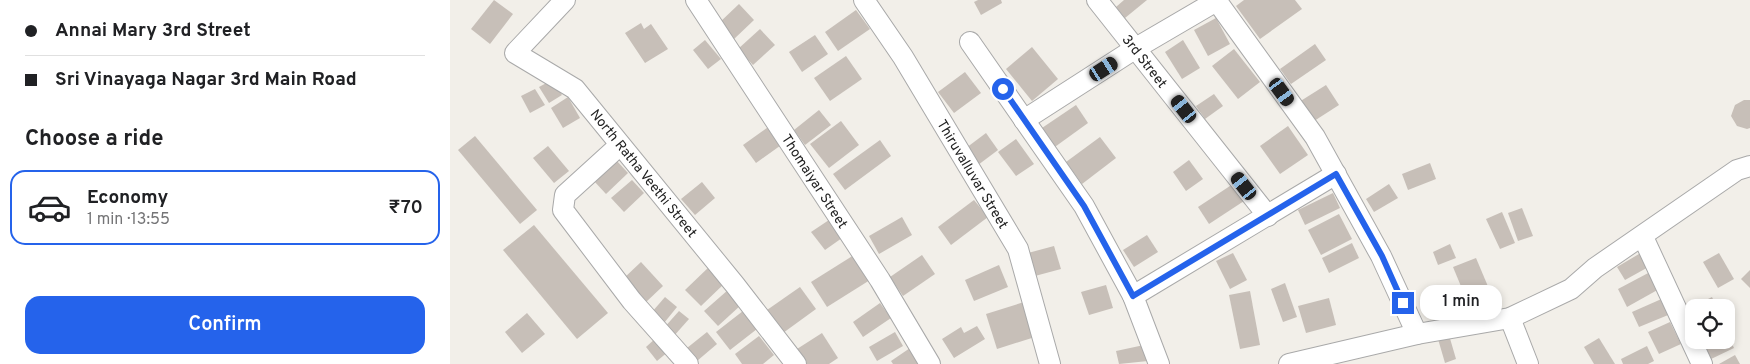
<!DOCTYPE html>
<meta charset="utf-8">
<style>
:root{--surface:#fff;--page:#f6f6f6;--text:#202124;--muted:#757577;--line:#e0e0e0;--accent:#2563eb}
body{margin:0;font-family:Overpass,sans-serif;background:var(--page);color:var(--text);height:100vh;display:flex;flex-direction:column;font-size:19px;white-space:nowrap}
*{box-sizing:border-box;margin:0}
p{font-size:16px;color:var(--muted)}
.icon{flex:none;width:28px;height:28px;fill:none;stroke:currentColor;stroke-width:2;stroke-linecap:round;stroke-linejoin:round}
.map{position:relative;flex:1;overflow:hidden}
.sheet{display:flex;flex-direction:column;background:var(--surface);width:450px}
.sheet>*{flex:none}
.banner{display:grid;align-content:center;height:110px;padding:0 25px;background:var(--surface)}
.controls{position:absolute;left:1235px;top:299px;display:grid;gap:10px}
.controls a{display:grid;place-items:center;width:50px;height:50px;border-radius:10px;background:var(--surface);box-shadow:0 2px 8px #0003;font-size:25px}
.end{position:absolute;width:22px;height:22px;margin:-11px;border:6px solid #2563eb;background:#fff;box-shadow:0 0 0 2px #fff}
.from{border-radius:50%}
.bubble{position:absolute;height:35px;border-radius:15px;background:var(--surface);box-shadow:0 2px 8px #0003;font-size:16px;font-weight:600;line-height:35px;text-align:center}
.car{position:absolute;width:15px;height:30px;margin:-15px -8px;border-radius:6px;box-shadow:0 0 4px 1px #0007;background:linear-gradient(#222 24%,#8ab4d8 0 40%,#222 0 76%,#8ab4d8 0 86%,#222 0)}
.banner b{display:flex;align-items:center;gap:18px;height:48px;font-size:19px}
.banner b+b{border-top:1px solid var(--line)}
.banner i{width:12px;height:12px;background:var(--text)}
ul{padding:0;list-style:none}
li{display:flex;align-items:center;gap:15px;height:75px;margin:0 10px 8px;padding:0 15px;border:2px solid transparent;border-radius:15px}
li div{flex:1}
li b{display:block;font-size:19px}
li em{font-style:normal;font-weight:600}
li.selected{border-color:var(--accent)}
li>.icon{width:45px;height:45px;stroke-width:1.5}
h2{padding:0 25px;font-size:22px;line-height:60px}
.primary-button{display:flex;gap:10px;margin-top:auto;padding:10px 25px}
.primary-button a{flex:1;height:58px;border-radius:15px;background:var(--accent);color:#fff;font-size:20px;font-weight:600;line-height:58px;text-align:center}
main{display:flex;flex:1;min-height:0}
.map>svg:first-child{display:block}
</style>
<main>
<section class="sheet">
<div class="banner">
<b><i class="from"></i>Annai Mary 3rd Street</b>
<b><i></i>Sri Vinayaga Nagar 3rd Main Road</b>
</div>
<h2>Choose a ride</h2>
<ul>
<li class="selected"><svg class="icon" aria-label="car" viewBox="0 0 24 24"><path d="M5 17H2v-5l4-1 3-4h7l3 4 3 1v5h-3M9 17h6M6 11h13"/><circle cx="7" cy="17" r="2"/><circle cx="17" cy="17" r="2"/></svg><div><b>Economy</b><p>1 min · 13:55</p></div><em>₹70</em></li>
</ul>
<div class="primary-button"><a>Confirm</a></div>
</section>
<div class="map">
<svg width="1300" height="364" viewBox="0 0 1300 364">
<rect width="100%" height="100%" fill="#f2efe9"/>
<g fill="#c7bfb8">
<polygon points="44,0 63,14 40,44 21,29"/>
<polygon points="528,0 551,0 552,3 531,15 524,2"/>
<polygon points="674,0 697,0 675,18 666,7"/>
<polygon points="794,0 845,0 852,9 810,39 786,6"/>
<polygon points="289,4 304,20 283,40 268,24"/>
<polygon points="406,10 420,29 388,51 375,32"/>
<polygon points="766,18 780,44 758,56 744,30"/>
<polygon points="191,23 194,29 201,24 218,49 195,63 175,33"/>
<polygon points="310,29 325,45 303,65 288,49"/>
<polygon points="365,35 378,54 352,72 339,52"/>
<polygon points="255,40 271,59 258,69 243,50"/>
<polygon points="733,40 750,68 732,79 715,52"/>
<polygon points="865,44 876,60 841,84 830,69"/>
<polygon points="582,47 608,79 582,101 556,69"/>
<polygon points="784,49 810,82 788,99 762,66"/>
<polygon points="396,56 412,79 380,101 364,78"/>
<polygon points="515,72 531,93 504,113 488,92"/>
<polygon points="102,80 112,95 99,103 89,87"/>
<polygon points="876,85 889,105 861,123 849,102"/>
<polygon points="85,89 95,105 80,113 71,96"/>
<polygon points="764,94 773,106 755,119 746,106"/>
<polygon points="118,97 130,118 113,128 101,108"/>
<polygon points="1294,100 1300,100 1300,128 1297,129 1287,126 1281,116 1285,105"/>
<polygon points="626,105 638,123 602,149 589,130"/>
<polygon points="369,110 381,125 355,145 344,130"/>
<polygon points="391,121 409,145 379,168 360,144"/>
<polygon points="321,125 334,143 306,163 293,145"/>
<polygon points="838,126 858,155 830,174 810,146"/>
<polygon points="536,133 548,150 528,165 516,148"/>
<polygon points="25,136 87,210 70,224 8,150"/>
<polygon points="650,137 666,158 632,184 616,162"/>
<polygon points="566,139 584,164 566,176 548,152"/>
<polygon points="430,140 441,156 395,190 383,174"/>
<polygon points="98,146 119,171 104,183 83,158"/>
<polygon points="166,160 178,173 156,194 144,181"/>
<polygon points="739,160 753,179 736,191 723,172"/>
<polygon points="980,163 986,179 958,190 952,174"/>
<polygon points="182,180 194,193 174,212 161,198"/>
<polygon points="252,182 265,198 245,215 231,199"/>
<polygon points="783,184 794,201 759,224 748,207"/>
<polygon points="939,184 948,198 924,212 916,199"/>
<polygon points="883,193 890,208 855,225 848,210"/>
<polygon points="524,200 538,217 501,245 488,227"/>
<polygon points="1072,208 1083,236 1068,241 1058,213"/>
<polygon points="1052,212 1065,243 1050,249 1036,219"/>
<polygon points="889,214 902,239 871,255 858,230"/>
<polygon points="452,217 462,235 429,254 419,236"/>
<polygon points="379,220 392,238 375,250 361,232"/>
<polygon points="84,225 158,313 127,339 53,250"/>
<polygon points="697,235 708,252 684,267 673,250"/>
<polygon points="902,243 909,258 879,273 872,258"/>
<polygon points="1000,244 1006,258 988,265 983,252"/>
<polygon points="604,246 611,269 585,276 578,253"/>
<polygon points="1194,251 1202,265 1175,280 1167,267"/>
<polygon points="783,253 797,280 780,289 766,261"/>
<polygon points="1269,253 1284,279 1268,288 1253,262"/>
<polygon points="404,255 420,280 377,307 361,282"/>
<polygon points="472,255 485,274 453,296 440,277"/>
<polygon points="1026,258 1045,303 1022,313 1003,267"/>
<polygon points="191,262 213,286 195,303 173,279"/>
<polygon points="549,265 558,287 524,301 515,280"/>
<polygon points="260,266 276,282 251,306 235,290"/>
<polygon points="1300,270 1300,288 1291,279"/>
<polygon points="1202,271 1211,288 1177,307 1168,289"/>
<polygon points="835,283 847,317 833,322 821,289"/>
<polygon points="656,285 663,308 639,315 631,292"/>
<polygon points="350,287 366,309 333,333 317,310"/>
<polygon points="278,290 291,305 268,326 254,311"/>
<polygon points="800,291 810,345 790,349 779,295"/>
<polygon points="215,297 227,307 214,323 202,312"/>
<polygon points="1216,297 1223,313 1189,327 1182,312"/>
<polygon points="1262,297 1267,308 1244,308 1244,319 1238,309"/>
<polygon points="879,298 886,325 856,333 848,306"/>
<polygon points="574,302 585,337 547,349 536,314"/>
<polygon points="430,303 441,318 413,337 403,322"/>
<polygon points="229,311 239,319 223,337 213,329"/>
<polygon points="293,311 307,329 280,350 266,332"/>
<polygon points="77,313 95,334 72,353 55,332"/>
<polygon points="1220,322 1231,344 1209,354 1198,332"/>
<polygon points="527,326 535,339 504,358 492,339 511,327 514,333"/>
<polygon points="257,332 267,344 247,361 237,348"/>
<polygon points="445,332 453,346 427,361 419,347"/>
<polygon points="1276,332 1284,348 1259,360 1249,340 1276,340"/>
<polygon points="372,333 388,358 379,364 357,364 347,349"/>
<polygon points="999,335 1006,359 995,363 988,339"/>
<polygon points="309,336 324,355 313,364 292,364 285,354"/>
<polygon points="207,337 219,351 207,361 196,347"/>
<polygon points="1149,338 1165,364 1144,364 1134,347"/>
<polygon points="694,345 698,361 669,364 666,351"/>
<polygon points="463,346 473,360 467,364 443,364 441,361"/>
<polygon points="1197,346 1204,361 1198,364 1173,364 1171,359"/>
<polygon points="1285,355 1290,364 1269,364"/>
</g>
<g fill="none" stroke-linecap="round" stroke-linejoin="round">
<g stroke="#a9a9a9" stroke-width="22">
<g id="street">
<polyline points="115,0 65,53 125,89 285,285 346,364"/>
<polyline points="246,0 430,280 480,364"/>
<polyline points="414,0 453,57 568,249 600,364"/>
<polyline points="647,0 818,216"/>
<polyline points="766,0 865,137 931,256 967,334"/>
<polyline points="520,42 634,206 683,296 709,364"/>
<polyline points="574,120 686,48 768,0"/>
<polyline points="170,145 115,195 113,210 182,301 238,364"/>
<polyline points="1193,237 1252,364"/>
<polyline points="683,296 886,174"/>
<polyline points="1060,318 1078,364"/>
<polyline points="839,364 967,334 1060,318 1121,289 1145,268 1287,170 1300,166"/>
</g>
</g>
<use href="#street" stroke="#fff" stroke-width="20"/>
</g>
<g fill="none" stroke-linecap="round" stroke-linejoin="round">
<polyline stroke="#2563eb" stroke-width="6" points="553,89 634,206 683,296 886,174 932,256 953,303"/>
</g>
<g text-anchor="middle" stroke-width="4" stroke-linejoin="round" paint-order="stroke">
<g font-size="14" fill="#222" stroke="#fff">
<text transform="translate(695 61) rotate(52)" y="5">3rd Street</text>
<text transform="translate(194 173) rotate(51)" y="5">North Ratha Veethi Street</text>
<text transform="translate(523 174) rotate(59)" y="5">Thiruvalluvar Street</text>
<text transform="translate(365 181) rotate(57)" y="5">Thomaiyar Street</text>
</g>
</g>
</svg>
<div class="controls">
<a><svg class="icon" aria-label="locate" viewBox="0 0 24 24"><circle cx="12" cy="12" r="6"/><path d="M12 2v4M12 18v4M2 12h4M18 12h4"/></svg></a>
</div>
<i class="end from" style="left:553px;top:89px"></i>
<i class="end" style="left:953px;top:303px"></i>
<div class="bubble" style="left:970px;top:285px;width:82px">1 min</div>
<i class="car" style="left:654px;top:69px;rotate:57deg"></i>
<i class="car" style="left:832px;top:92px;rotate:144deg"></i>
<i class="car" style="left:734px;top:109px;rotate:322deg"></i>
<i class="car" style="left:794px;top:186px;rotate:322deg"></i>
</div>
</main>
